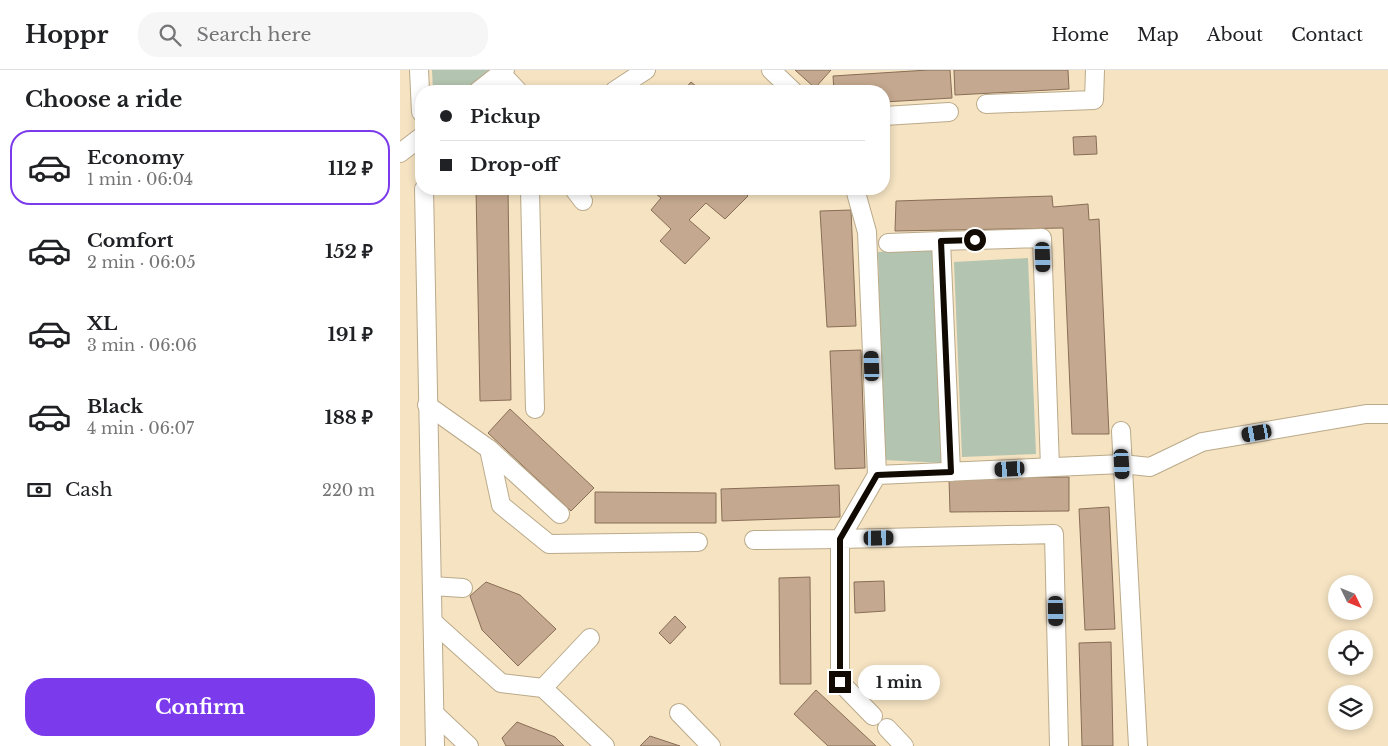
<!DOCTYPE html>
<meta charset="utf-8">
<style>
:root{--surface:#fff;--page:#f6f6f6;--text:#202124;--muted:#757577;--line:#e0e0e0;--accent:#7c3aed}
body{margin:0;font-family:"Libre Baskerville",serif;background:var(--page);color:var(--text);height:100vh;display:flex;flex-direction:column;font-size:19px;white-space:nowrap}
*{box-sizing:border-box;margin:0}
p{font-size:16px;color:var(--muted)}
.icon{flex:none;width:28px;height:28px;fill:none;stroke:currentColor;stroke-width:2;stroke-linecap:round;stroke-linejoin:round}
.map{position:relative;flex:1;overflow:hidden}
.side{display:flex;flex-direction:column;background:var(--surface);width:400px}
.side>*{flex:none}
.top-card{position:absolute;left:15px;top:15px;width:475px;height:110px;border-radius:20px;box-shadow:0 2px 8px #0003;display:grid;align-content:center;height:110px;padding:0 25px;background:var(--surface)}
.needle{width:32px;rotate:133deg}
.buttons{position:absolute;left:928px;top:505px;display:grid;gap:10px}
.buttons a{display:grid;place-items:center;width:45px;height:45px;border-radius:50%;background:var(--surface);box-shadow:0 2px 8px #0003;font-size:25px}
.end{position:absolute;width:22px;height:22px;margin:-11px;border:6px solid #100a02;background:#fff;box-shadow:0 0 0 2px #fff}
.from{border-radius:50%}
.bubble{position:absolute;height:35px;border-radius:18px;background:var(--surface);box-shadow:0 2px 8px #0003;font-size:16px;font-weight:700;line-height:35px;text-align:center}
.car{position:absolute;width:15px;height:30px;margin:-15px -8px;border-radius:6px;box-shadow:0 0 4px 1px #0007;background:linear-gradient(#222 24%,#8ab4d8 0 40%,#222 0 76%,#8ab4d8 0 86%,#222 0)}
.top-card b{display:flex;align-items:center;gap:18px;height:48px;font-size:19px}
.top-card b+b{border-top:1px solid var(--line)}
.top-card i{width:12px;height:12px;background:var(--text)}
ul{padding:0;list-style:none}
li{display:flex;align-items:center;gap:15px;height:75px;margin:0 10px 8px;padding:0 15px;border:2px solid transparent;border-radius:20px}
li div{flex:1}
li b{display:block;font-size:19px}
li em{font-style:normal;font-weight:700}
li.on{border-color:var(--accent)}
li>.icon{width:45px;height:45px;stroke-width:1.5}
h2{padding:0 25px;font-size:22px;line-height:60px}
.pay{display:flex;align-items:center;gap:12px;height:55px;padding:0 25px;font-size:19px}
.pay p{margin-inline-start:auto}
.primary-button{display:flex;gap:10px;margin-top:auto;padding:10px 25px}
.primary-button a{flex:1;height:58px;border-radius:20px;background:var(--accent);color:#fff;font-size:20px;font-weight:700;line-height:58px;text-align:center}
header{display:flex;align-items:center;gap:30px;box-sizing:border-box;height:70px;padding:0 25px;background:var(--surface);border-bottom:1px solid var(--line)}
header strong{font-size:24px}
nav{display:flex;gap:28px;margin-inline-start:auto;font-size:18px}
.search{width:350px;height:45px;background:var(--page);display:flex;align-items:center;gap:12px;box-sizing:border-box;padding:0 18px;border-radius:20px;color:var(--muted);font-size:19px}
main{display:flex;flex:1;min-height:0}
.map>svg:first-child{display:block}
</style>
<header>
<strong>Hoppr</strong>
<div class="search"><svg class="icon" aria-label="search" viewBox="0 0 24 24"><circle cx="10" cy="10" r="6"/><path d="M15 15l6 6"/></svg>Search here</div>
<nav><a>Home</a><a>Map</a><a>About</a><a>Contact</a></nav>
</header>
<main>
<section class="side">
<h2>Choose a ride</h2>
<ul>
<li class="on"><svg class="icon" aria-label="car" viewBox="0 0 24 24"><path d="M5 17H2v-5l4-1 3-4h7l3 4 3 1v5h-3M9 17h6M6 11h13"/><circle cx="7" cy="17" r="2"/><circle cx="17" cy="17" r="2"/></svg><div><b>Economy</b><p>1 min · 06:04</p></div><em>112 ₽</em></li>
<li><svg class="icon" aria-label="car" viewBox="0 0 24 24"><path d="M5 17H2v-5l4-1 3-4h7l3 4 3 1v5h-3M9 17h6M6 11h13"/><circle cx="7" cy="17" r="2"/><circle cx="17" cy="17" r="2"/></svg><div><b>Comfort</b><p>2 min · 06:05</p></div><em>152 ₽</em></li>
<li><svg class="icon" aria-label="car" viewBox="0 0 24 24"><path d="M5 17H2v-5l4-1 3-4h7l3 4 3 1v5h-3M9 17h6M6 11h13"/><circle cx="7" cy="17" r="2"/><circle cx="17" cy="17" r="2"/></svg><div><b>XL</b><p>3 min · 06:06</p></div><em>191 ₽</em></li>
<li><svg class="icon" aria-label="car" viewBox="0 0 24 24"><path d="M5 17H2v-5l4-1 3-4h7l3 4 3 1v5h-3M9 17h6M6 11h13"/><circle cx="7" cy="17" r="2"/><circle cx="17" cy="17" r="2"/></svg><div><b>Black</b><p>4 min · 06:07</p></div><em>188 ₽</em></li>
</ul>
<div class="pay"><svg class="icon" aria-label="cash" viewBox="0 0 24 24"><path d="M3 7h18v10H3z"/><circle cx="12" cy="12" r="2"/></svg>Cash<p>220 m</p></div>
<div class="primary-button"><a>Confirm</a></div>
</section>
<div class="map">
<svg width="988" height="676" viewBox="0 0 988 676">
<rect width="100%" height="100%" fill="#f5e3c2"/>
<g fill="#b3c4b0">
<polygon points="32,0 97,0 69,21 33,21"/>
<polygon points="536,178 545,393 484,390 478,182"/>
<polygon points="628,188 636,384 562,387 554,192"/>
</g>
<g fill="#c4a88f" stroke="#886e56">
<polygon points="395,0 431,0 415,18"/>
<polygon points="528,0 550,0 552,28 484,32 484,21 434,21 433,6"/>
<polygon points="554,0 668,0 669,19 555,25"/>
<polygon points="291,12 302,21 283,21"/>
<polygon points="696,66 697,84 674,85 673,67"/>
<polygon points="76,119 108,119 111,330 80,331"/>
<polygon points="250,119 341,119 348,126 325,149 306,133 289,150 310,168 285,194 260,171 271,159 251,140 261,128"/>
<polygon points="652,126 653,137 688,134 689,150 699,149 709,364 672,364 663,158 495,161 496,131"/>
<polygon points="451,140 456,256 427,257 420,141"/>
<polygon points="461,280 465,398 435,399 430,281"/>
<polygon points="110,339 194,418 171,441 88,363"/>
<polygon points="669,407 669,441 550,442 549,408"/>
<polygon points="439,415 440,447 322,451 321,419"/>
<polygon points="195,422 316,423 316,453 195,453"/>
<polygon points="709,437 715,559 685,560 679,439"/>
<polygon points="410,507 411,614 380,614 379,508"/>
<polygon points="484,511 485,541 455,543 454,512"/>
<polygon points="86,512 120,525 156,559 118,596 82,560 70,526"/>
<polygon points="275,546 286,557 270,574 259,563"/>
<polygon points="711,572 713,676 682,676 679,573"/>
<polygon points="416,620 476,676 428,676 394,644"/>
<polygon points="117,652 155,667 164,676 106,676 102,668"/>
<polygon points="250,666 280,676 240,676"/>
</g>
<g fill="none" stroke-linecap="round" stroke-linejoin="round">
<g stroke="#baaa8a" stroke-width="20">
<g id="minor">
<polyline points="19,0 21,42"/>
<polyline points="371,0 393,21"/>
<polyline points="101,3 118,21"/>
<polyline points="78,21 105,0"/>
<polyline points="214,21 246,0"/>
<polyline points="586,34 694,30 695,0"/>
<polyline points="484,46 549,42"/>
<polyline points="0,83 21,67"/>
<polyline points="24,119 35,676"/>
<polyline points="130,119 135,339"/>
<polyline points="174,119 183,131"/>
<polyline points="455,119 467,162 477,405"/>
<polyline points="488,173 541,171"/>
<polyline points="27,335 89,379 160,444"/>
<polyline points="721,361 738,676"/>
<polyline points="89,379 101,435 149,474 298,472"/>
<polyline points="551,402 541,171 642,168 650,397"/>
<polyline points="354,470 440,469 477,405 722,394 750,397 802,372 966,344 988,344"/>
<polyline points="32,516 63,518"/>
<polyline points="33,552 101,613 143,618 205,676"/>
<polyline points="143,618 190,568"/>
<polyline points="279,643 311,676"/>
<polyline points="35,644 69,676"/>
<polyline points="473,646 440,612 440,469 654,464 659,676"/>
<polyline points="487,658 504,676"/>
</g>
</g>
<use href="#minor" stroke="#fff" stroke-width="18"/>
</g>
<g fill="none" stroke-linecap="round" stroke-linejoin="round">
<polyline stroke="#100a02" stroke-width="6" points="440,612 440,469 477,405 551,402 541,171 575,170"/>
</g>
</svg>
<div class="buttons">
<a><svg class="needle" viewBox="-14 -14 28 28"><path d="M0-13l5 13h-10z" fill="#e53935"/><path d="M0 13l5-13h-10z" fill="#757577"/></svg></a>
<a><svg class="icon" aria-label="locate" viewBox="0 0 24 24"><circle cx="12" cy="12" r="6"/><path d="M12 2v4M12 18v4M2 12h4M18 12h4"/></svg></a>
<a><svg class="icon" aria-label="layers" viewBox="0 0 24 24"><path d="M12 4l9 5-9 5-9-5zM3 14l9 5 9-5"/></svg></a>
</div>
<i class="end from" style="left:575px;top:170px"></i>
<i class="end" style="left:440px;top:612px"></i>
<div class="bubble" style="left:458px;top:595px;width:82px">1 min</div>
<i class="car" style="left:643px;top:187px;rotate:178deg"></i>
<i class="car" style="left:472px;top:296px;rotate:358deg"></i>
<i class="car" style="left:857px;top:363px;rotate:260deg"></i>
<i class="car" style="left:722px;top:394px;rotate:177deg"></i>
<i class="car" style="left:610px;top:399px;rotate:267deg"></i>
<i class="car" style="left:479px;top:468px;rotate:89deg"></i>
<i class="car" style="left:656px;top:541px;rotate:179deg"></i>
<div class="top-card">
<b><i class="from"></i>Pickup</b>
<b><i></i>Drop-off</b>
</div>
</div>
</main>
